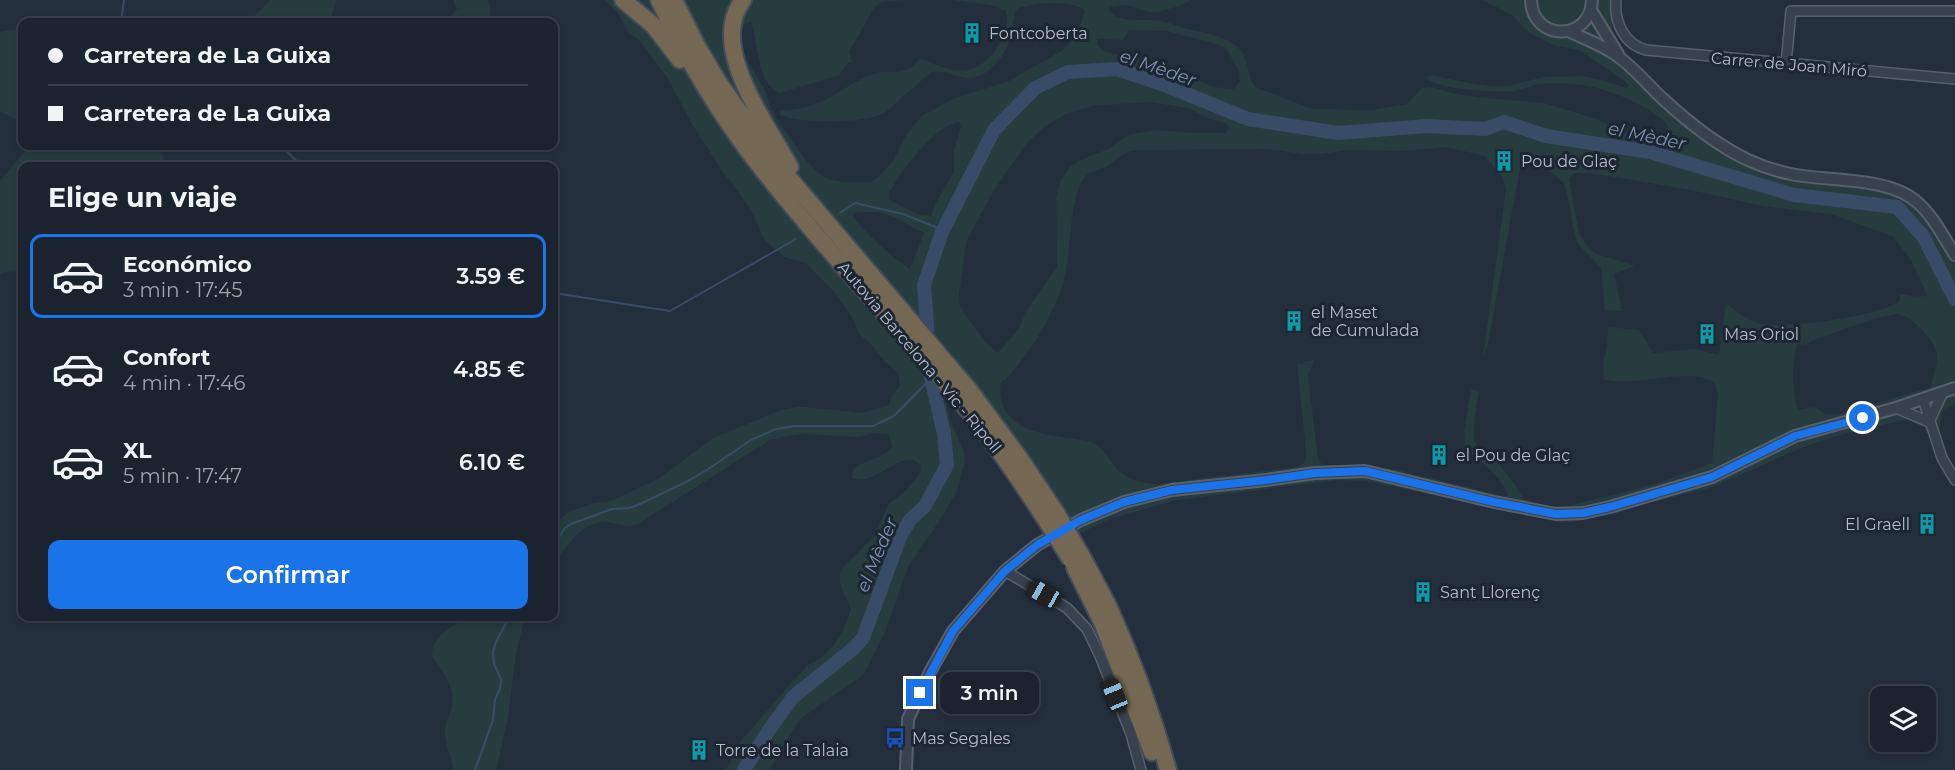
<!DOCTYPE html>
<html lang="es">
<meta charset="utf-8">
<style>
:root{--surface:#1b232e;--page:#282f3a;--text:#f1f3f6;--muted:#a0a4aa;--line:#39404a;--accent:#1a73e8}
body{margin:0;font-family:Montserrat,sans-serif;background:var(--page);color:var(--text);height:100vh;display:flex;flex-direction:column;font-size:22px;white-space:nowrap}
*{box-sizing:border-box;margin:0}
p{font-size:20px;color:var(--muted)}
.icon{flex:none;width:33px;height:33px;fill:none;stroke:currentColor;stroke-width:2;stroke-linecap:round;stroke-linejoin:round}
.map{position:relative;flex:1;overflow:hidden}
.panel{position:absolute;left:18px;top:162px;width:540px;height:459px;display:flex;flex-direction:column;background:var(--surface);border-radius:12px;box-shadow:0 3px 9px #0003,0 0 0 2px var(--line)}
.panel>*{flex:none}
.banner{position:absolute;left:18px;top:18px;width:540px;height:132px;border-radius:12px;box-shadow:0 3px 9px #0003,0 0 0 2px var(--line);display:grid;align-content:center;height:132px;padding:0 30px;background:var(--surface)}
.buttons{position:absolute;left:1870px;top:686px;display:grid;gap:12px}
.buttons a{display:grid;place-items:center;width:66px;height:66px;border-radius:12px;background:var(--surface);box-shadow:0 3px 9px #0003,0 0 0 2px var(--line);font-size:30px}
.end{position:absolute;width:27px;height:27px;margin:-14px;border:8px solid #1a73e8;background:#fff;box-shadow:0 0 0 3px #fff}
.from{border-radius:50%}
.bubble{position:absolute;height:42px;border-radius:12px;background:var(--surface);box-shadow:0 3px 9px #0003,0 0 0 2px var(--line);font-size:20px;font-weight:600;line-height:42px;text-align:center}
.car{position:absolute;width:18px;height:36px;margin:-18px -9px;border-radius:8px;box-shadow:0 0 4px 2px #0007;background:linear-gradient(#222 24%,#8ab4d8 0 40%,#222 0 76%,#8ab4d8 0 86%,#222 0)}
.banner b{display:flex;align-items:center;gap:21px;height:57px;font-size:22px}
.banner b+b{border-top:2px solid var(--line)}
.banner i{width:15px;height:15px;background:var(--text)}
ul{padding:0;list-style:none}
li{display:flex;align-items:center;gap:18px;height:84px;margin:0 12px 9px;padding:0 18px;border:3px solid transparent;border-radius:12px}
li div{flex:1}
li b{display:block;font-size:22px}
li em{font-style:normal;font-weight:600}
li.selected{border-color:var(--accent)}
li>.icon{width:54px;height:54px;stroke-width:1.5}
h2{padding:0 30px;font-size:27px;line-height:72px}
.action{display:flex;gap:12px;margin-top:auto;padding:12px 30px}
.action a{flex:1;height:69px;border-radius:12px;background:var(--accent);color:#fff;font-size:24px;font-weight:600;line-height:69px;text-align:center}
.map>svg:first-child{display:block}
</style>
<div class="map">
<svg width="1955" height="770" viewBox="0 0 1955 770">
<rect width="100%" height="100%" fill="#242f3e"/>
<g fill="#263c3f" fill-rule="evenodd">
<polygon points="270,0 337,0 331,17 334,22 249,22"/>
<polygon points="453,0 488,0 490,7 490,22 441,22 450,18 457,9"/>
<path d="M605,0H904L882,2L874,8L849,52L852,62L848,63L839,75L780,93C757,86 758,40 751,21L745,24L741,32V42L746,58L764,89L770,106L778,121L805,159L817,172L827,179L845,182H871L878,178L893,161L906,135L922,116L955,98L1007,82L1063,50L1078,34L1085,10C1068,0 1037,2 1017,9C1013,18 1013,27 1011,36C1006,55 989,78 969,78C956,78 945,69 931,72L886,112C867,124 802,124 780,115V111L782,110C820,110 834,92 866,77C889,65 899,82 920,59C929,60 934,64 942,67C970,77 988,65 1001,41C1007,31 1009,21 1005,10L991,5L952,0H1191L1180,6L1157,12H1150L1126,5L1110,7L1109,9C1118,25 1146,18 1161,21C1171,23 1179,27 1188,29C1205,33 1222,35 1236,46C1250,56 1246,75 1255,87L1312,109L1371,110L1407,104L1422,88L1431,87L1451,93L1476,97L1544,103L1593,118L1626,132L1669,139C1670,122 1663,120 1650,111C1618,90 1580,80 1541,84C1533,84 1527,88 1519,90C1512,92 1504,91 1496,91C1474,91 1450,89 1429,81L1427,77L1431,75L1474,84L1490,86H1508L1543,77L1582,76L1601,80L1626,88L1629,86L1626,82L1581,51L1553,45L1528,32L1512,15L1483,0H1612V38L1648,78L1718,138L1783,167L1910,188L1949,232L1955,242V403L1942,411L1939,431L1927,433L1924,427L1911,418L1836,436L1801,448L1713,487L1584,520L1563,523L1366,481L1337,480L1177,500L1110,519L1078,534L1005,421L939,338L945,398L950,419L965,455L964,465L957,490L944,514L908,567L885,632L864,674L799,720L769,770H726L741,741L786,689L808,665L821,658L833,646L843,631L851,609C846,595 836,584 841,569L873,538L888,505L905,491L919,475L921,466C905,444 874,489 852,478L853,470C864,459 883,459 892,447L889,434L875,433L858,437L803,434L786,436L770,440L638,524C624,529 617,522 604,522C582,522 564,548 554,565V526L567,513L593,503L611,501L658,479L713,438L779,411L796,407H805L862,413L889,405L891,397L900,386L898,373L885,362L870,343L860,335L851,315L835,293L806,263L784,257L765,241L750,208L721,169L692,124L667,77L638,39L628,33L619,14ZM1129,30L1166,31L1213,43L1226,48L1239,71L1240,81L1234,89L1213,87L1173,70L1106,52L1097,45L1098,39L1123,40ZM1149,102L1188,108L1210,119L1227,124L1229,128L1226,133H1192L1157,130L1145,132L1128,135L1108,149L1083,159L1070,167L1061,180L1056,196L1057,267L1025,313L1019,328L998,353L986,343L968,318L960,306L959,295L966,242L994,190L1027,143L1044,127L1066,114L1092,106ZM959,122L961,127L954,151V172L936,203L931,216L920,215L889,200L888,194C902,171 931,128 959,122ZM1446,147L1485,156L1502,177L1506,189L1483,357L1488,344L1520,168L1523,162L1526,160L1536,159L1564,183L1568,198L1575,236L1579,245L1601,268L1605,310L1622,311L1614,274L1635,266L1597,254L1588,248L1579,233L1570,185L1569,179L1574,173H1589L1622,178L1695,191L1763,206L1831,214L1894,237L1911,260L1927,295C1919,299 1908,294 1900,294V301C1882,316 1782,330 1758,323C1746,319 1736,311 1726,304L1719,355L1696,349L1653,353L1639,330L1608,327L1607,347L1603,365L1604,379C1634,389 1691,364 1716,384L1718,394L1712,463L1664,481L1617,494L1566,506H1548L1535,503L1523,498L1514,483L1498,463L1477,447C1470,435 1477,406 1479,391L1471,389L1464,432L1465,446C1479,463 1502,474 1508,497L1397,470L1365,465H1322L1318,458L1308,376L1314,360L1304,362L1302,365L1297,363L1306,452L1305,462L1298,467L1156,484C1137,482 1124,479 1112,463C1108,457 1103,449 1097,445C1088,439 1071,439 1061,437C1029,433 995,421 1001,382L1006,379C1032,350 1050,321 1063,284C1071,260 1069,193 1085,177C1090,171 1099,171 1105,167C1117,160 1123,151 1137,150L1267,149L1303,154H1321L1349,150L1405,151ZM861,212H880L898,219L924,233L910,269C896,260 859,229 853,215L854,213ZM1896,314C1907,315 1912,321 1920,328C1943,351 1938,358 1931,387L1840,414H1825L1814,407L1798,410C1792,391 1791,364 1797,344L1806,345L1811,341L1873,319Z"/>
<polygon points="22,28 22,121 0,112 0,32"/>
<polygon points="29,146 159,146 163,155 163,166 22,166 22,271 4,272 0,274 0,181"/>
<path d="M466,617H525L516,653L508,718L496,770H454C452,758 445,746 445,733C444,723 450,716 452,707C456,686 442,671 432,656C432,634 452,629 466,617Z"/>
</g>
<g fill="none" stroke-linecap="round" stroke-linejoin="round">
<g stroke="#394c67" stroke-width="2">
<polyline points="121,22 124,0"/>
<polyline points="281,146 302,166"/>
<polyline points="840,213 855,203 903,214 943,230"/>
<polyline points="554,293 670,311 796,239"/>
<polyline points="554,545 565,528 571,524 612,509 629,508 638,505 688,481 707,470 751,440 776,429 794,426 873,426 894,416 931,378"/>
<polyline points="475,770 493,720 495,699 500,689 501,679 494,664 493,652 496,642 510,616"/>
</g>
<polyline stroke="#394c67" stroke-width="14" points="744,770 769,730 793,697 854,648 863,638 900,537 910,520 925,506 947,465 944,434 931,378 924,285 942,232 994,130 1035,88 1068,72 1117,69 1162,84 1248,119 1338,133 1427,126 1485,129 1504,122 1546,136 1650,152 1794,195 1897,207 1923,236 1955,299"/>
<g stroke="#565f6c" stroke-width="12">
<g id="minor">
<path d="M1616,0C1614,22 1624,44 1646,50L1955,79"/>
<polyline points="1786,64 1791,11 1955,11"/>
<polyline points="1923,399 1942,458 1955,480"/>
<polyline points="1896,408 1929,422"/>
<polyline points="1929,422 1943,392"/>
<polyline points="1005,571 1067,608 1087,629 1100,656 1131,734 1141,770"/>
</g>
</g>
<g stroke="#565f6c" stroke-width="14">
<g id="tertiary">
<path d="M1531,0C1532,42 1591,42 1592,0"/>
<polyline points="1591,10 1618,54"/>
<path d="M1568,31C1585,39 1605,46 1620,58C1636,70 1649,86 1663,99C1689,123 1716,145 1748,160C1761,166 1776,171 1791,174C1828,182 1889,176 1918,203C1933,216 1944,238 1955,255"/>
<polyline points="906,770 908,719 930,672 953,631 1005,571 1037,545 1081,520 1124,502 1172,490 1266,480 1315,473 1365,471 1494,502 1556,514 1583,513 1610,507 1712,477 1795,436 1896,408 1955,388"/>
</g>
</g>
<g stroke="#434c59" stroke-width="20">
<g id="motorway">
<polyline points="623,0 653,25 680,60"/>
<path d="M659,0C684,54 714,105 749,152C817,242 896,322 967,409C996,444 1021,482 1046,520"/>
<polyline points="674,0 696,44 719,83 773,159 970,391 1021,460 1057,514"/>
<path d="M743,0C707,46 768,125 790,167"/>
<path d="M1080,553C1090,572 1101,591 1110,610C1133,661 1153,716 1168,770"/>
<polyline points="1075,568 1102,622 1152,752"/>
</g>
</g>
<use href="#minor" stroke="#38414e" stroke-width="9"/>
<use href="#tertiary" stroke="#38414e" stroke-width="10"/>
<use href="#motorway" stroke="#746855" stroke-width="16"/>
<g stroke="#434c59" stroke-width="20" stroke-linecap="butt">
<g id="motorway-bridge">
<polyline points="1057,514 1078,550"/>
<polyline points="1046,520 1071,560"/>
</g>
</g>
<use href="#motorway-bridge" stroke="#746855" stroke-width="16"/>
</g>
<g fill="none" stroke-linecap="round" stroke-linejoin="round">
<polyline stroke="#1a73e8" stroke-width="8" points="920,693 953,631 1005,571 1037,545 1081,520 1124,502 1172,490 1266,480 1315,473 1365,471 1494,502 1556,514 1583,513 1610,507 1712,477 1795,436 1863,418"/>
</g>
<defs>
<g id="building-bare" transform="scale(1.62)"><path d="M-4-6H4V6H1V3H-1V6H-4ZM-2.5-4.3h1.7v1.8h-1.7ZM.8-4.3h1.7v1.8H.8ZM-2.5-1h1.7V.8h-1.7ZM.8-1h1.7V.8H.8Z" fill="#0f9aa8" stroke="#1d2633" stroke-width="2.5" paint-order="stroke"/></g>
<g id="bus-bare" transform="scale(1.62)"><path d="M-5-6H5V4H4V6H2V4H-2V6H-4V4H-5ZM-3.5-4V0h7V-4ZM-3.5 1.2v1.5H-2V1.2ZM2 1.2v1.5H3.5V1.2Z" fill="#1a4fb4" stroke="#1d2633" stroke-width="2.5" paint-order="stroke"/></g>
</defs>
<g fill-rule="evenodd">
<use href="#building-bare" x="972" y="33"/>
<use href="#building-bare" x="1504" y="161"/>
<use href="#building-bare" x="1294" y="321"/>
<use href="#building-bare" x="1707" y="334"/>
<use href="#building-bare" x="1439" y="455"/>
<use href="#building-bare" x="1927" y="524"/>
<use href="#building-bare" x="1423" y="592"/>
<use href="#bus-bare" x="895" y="738"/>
<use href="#building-bare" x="699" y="750"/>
</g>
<g text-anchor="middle" stroke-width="6" stroke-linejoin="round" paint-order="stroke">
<g font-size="16" fill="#b4bcc9" stroke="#1d2633" text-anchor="start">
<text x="989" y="39">Fontcoberta</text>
<text x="1521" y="167">Pou de Glaç</text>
<text x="1311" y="318">el Maset<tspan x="1311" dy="18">de Cumulada</tspan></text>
<text x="1724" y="340">Mas Oriol</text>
<text x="1456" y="461">el Pou de Glaç</text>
<text x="1910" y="530" text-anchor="end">El Graell</text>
<text x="1440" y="598">Sant Llorenç</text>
<text x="912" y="744">Mas Segales</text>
<text x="716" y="756">Torre de la Talaia</text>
</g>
<g font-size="16" fill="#b4bcc9" stroke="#1d2633">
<text transform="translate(1789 64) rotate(5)" y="6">Carrer de Joan Miró</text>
<text transform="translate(920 357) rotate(50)" y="6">Autovia Barcelona - Vic - Ripoll</text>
</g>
<g font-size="18" font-style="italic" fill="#7c92b1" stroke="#1d2633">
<text transform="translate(1158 68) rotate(19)" y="6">el Mèder</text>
<text transform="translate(1647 136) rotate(12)" y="6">el Mèder</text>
<text transform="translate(877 555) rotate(-67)" y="6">el Mèder</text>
</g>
</g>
</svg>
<div class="buttons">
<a><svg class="icon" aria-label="layers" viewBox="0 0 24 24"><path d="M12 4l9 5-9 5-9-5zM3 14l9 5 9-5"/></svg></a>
</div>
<i class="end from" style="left:1863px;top:418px"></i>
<i class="end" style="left:920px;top:693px"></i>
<div class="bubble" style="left:940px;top:672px;width:99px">3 min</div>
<i class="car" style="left:1044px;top:594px;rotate:299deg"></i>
<i class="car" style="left:1115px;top:695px;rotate:338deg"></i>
<div class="banner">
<b><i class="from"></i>Carretera de La Guixa</b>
<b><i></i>Carretera de La Guixa</b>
</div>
<section class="panel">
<h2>Elige un viaje</h2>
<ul>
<li class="selected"><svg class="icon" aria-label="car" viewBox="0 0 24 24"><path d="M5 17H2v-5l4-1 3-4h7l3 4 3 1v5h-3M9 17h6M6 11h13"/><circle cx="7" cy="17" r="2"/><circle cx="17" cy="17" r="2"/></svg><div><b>Económico</b><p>3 min · 17:45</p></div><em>3.59 €</em></li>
<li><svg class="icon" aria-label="car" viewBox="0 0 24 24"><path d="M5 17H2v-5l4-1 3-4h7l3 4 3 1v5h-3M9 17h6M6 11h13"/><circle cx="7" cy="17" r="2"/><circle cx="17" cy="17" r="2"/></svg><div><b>Confort</b><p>4 min · 17:46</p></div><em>4.85 €</em></li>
<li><svg class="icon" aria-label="car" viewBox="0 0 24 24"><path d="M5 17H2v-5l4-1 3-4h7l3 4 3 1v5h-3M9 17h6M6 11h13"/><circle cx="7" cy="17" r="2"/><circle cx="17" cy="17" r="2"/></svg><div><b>XL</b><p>5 min · 17:47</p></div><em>6.10 €</em></li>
</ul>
<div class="action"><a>Confirmar</a></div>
</section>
</div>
